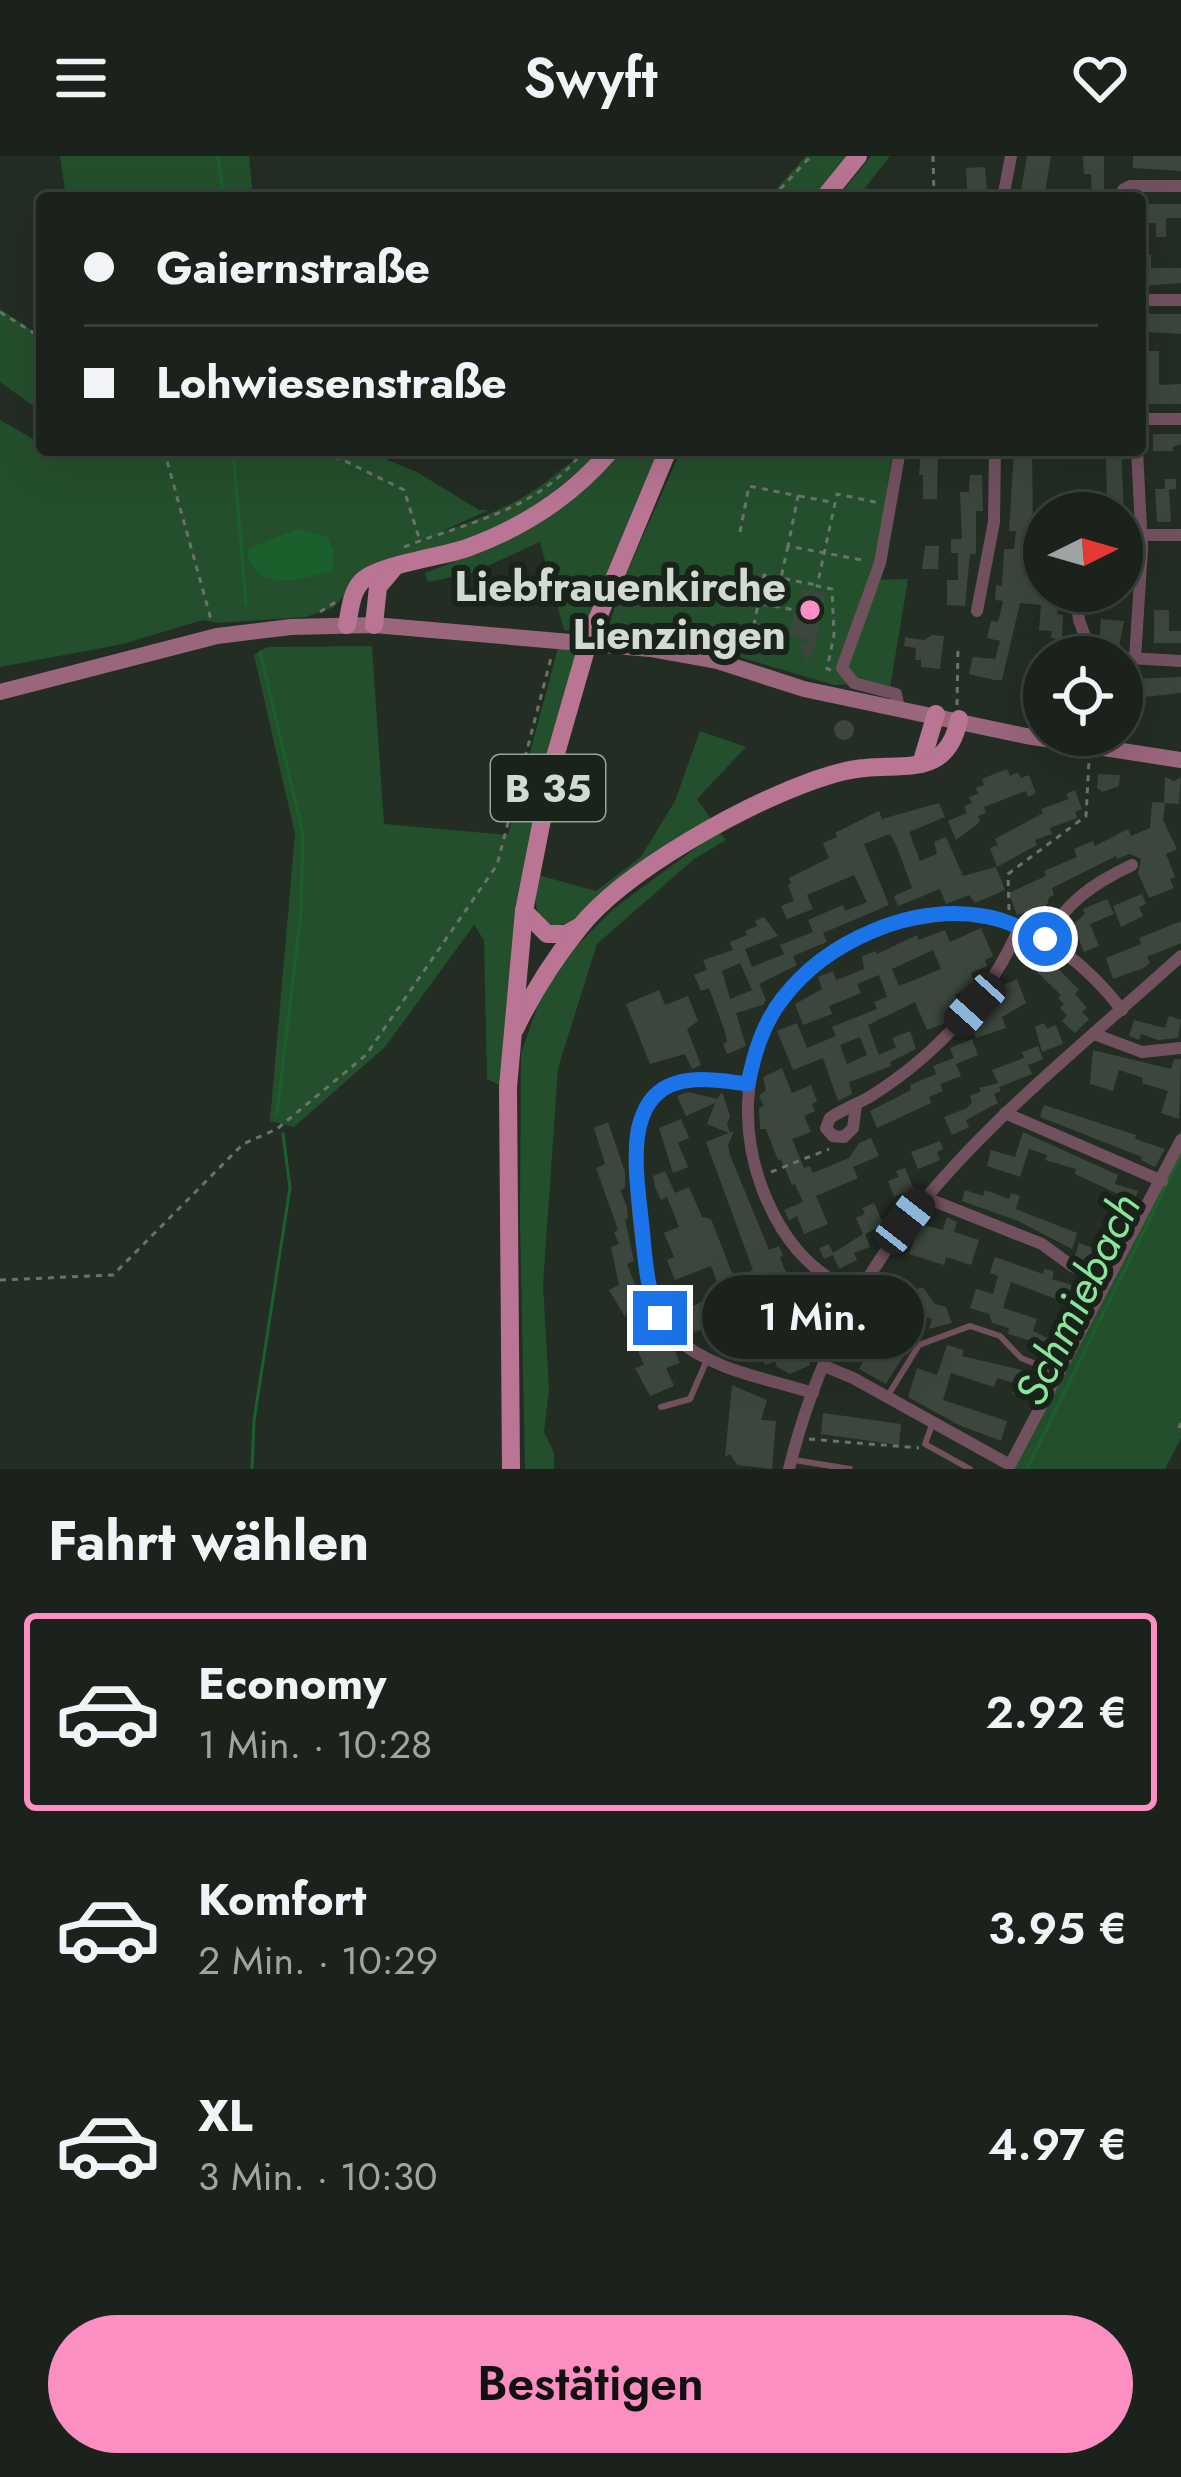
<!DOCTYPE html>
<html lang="de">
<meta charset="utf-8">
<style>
:root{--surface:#1a221b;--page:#232a24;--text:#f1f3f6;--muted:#9fa4a3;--line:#383f3a;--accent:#fc8fc1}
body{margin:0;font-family:Jost,sans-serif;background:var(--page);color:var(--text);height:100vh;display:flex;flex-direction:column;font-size:45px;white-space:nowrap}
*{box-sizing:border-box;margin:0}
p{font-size:39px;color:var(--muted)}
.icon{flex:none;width:66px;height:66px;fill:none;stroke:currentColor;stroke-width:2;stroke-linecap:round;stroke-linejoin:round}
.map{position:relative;height:1313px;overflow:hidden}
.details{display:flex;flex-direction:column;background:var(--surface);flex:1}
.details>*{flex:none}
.top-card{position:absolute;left:36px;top:36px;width:1110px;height:264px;border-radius:12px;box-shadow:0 12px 48px #0002,0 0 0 3px var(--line);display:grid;align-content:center;height:264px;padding:0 48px;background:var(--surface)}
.needle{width:78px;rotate:85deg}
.buttons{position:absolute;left:1023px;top:336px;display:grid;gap:24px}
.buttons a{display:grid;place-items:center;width:120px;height:120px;border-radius:50%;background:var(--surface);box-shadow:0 12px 48px #0002,0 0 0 3px var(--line);font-size:60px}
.end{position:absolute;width:54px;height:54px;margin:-27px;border:15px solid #1a73e8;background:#fff;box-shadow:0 0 0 6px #fff}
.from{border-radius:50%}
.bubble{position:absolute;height:84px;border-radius:42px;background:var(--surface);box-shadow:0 12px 48px #0002,0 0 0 3px var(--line);font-size:39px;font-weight:600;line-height:84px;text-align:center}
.car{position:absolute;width:36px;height:72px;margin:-36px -18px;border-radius:15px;box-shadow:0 0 9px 3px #0007;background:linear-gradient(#222 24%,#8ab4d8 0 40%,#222 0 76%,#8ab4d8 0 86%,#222 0)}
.top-card b{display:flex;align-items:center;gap:42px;height:114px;font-size:45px}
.top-card b+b{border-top:3px solid var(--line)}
.top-card i{width:30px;height:30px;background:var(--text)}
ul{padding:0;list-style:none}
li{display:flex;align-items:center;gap:36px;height:198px;margin:0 24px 18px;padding:0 24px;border:6px solid transparent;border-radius:12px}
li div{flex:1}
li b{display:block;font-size:45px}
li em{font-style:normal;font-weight:600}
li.active{border-color:var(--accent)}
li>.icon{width:108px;height:108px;stroke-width:1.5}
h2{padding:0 48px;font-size:54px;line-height:144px}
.action{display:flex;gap:24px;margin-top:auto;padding:24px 48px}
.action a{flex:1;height:138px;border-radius:72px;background:var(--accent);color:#111;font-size:48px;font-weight:600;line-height:138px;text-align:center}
header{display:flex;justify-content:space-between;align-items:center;height:156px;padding:0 48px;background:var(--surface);font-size:54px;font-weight:600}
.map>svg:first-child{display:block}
</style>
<header><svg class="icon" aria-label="menu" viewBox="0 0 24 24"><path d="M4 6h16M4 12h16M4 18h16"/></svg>Swyft<svg class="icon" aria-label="heart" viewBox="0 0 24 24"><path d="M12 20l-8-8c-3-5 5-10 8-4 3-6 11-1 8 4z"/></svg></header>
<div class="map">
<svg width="1181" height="1313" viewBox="0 0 1181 1313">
<rect width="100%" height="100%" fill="#232d24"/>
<g fill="#244f2c">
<polygon points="60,0 249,0 253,42 66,42"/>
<polygon points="806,0 849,0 816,42 768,42"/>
<polygon points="871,0 890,0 857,42 837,42"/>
<polygon points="0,153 42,181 42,256 0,226"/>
<path d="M0,264L42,288V294H363L417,316L479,354H489L438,377C469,367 497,356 525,340C552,326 575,294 604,294L533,352L472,383L349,433L334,451L306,461L218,467L203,464L123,488L0,511Z"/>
<path d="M622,294H661L583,477L564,474L540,386L472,417L428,426L425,417C499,389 572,358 622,294Z"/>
<polygon points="681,294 893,294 873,424 908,423 890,532 864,527 834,529 699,489 607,477 621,430"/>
<polygon points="372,490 384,668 508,679 558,492 578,496 548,600 503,931 487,923 484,784 474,769 385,891 294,971 270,965 295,678 254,499 267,491"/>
<path d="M700,575L746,591L697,643L711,663L572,766L549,771C531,756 535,741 538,719L596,735L641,701L675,645Z"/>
<polygon points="719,675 726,684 694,703 597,788 558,912 543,1129 549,1234 544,1276 554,1297 554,1313 525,1313 520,1065 521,897 542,838 568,799 613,753"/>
<polygon points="1181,974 1181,1282 1165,1313 1006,1313"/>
</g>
<path fill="#1a602c" d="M298,373L327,381L334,395L333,414C305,423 252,439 247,393Z"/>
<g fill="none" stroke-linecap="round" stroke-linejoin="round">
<g stroke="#1a602c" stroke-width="3">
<polyline points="218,0 224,42"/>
<polyline points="233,294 246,449"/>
<polyline points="260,496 303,678 301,756 277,958"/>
<polyline points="252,1313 254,1264 290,1032 283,978"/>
<polyline points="1027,1313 1181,999"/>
</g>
</g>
<g fill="#3b473d" fill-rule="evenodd">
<polygon points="1027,0 1051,0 1044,42 1020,39"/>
<polygon points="1083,0 1104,0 1104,42 1092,42 1091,18 1084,18"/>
<polygon points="1133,0 1181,0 1181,15 1133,12"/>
<polygon points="985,11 987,35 967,36 966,12"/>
<polygon points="1141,48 1181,48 1181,62 1166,62 1166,81 1156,81 1156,67 1141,67"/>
<polygon points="1141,99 1151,99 1151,112 1181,112 1181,127 1141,130"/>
<polygon points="1143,158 1181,158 1181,178 1144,176"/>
<polygon points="1149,195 1159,195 1159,229 1181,228 1181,248 1149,248"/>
<polygon points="1153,278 1181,278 1181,288 1173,291 1173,295 1153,295"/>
<polygon points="921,294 938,294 937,343 923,343 923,319 919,319"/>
<polygon points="1014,294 1032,294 1033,375 1028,375 1027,411 1044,412 1044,435 1063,435 1057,458 1063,459 1062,484 1051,482 1052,475 1039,474 1041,449 1020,447 1002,524 995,524 969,518 973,501 995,503 1000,485 987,482 991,465 998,466 1003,445 995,444 996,429 1002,430 1004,393 1014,393 1016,375 1009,375"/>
<polygon points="1106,294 1121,294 1124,357 1107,357"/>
<polygon points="970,319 982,319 983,355 976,355 976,398 970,398 965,450 947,449 947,424 958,424 958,397 951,397 951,383 962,383 960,336 969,336"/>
<polygon points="1165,323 1176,323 1176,333 1169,334 1171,366 1157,366 1155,333 1165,333"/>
<polygon points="925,390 939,390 938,413 922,413"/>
<polygon points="802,433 826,437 814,495 807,505 799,490 810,484 789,480"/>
<polygon points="1154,454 1169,454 1169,475 1181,475 1181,487 1154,487"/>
<polygon points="1101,463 1124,465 1119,490 1099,485"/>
<polygon points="932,479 944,480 940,513 921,511 921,504 915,504 916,492 904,490 905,481 924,484"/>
<polygon points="1181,521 1181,537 1125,543 1125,526 1132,523"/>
<circle cx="844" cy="574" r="10"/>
<polygon points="1007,613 1010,620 1018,616 1021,622 1029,619 1036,637 1028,641 1026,635 984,651 986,657 978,660 980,666 956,684 948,665 967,657 964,650 972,647 969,641 978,638 976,632 984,629 982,623"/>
<polygon points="1098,618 1120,619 1119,630 1102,636 1097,632"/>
<polygon points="1165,621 1174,625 1181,621 1179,648 1164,647"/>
<polygon points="1075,634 1082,653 1075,656 1077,662 1050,672 1052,678 1035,684 1037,689 997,711 990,692 998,689 995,683 1043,657 1041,653 1069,643 1066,638"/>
<polygon points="1152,646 1165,647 1163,664 1177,693 1166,698 1175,721 1170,723 1174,732 1149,742 1138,717 1141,703 1130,698 1117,703 1116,700 1052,732 1054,739 1049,741 1047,749 1017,759 1009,737 1046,720 1044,715 1077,701 1074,693 1093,685 1095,690 1128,673 1131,680 1150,672"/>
<path d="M939,647L945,661L909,676L920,705L937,698L934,686L946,681L963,720L996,711L1005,734L975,747L969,739L946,748L940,733L898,750L894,740L912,732L897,691L890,678L864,688L889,749L823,777L827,786L793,800L797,809L759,828L766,844L763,849L736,857L746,890L727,898L723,888L727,886L724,873L709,832L701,835L694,819L707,814L703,804L733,794L730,786L747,779L745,775L757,770L755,765L764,761L778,780L745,793L752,811L784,798L780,789L813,776L808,764L843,749L845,755L867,746L854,719L807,739L813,753L787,763L781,750L794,745L788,729L791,727L789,722L829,702L823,687L837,681L835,677L879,655L882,663ZM740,807L752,834L730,843L722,815Z"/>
<polygon points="1142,738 1146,748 1139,751 1143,760 1121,771 1113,750"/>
<polygon points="1107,743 1114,758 1090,768 1099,790 1084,796 1073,768 1085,758 1083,753"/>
<polygon points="1181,765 1181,787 1147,801 1150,807 1144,812 1113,823 1106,802 1141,788 1139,782"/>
<path d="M981,772L993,800L985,804L987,810L971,817L975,828L955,839L959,847L947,852L951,860L943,868L927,874L915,846L868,869L879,899L896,891L892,882L910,875L916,893L890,906L891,910L849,926L852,938L838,945L823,902L793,914L777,875L797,867L807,892L836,880L832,871L877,853L874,846L887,841L879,819L857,828L861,837L829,850L832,858L803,869L795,848L822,833L818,821L833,815L836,824L864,813L862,800L876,795L877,798L917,779L919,784L945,774L950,786ZM933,794L941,813L899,830L892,813ZM860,881L867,899L847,908L840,889Z"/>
<polygon points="1046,800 1079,834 1075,838 1087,852 1082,856 1089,863 1075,877 1062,865 1067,859 1060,852 1064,848 1058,842 1061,839 1034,813"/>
<polygon points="1017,823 1026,847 1002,861 1006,872 976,882 972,872 985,868 980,857 995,847 993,843 1004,839 1001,830"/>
<polygon points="659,834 665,849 688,840 698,865 687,873 701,909 692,913 685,898 650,908 626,848"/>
<polygon points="1169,860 1181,864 1178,882 1158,884 1141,878 1139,884 1129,880 1134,864 1165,872"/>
<polygon points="1044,867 1047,873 1056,869 1063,888 1042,896 1035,871"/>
<polygon points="972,883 978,899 956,908 961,920 940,928 943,935 929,941 931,947 877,972 870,955 911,934 910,929 936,918 933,910 954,902 950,892"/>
<polygon points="1038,890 1043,903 1028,909 1032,918 999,931 1001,935 994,938 998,947 966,964 969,971 952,979 944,961 967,952 972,946 970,940 981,935 979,932 998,927 992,914 1024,902 1022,896"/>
<polygon points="1093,894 1171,913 1174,903 1181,903 1179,963 1161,957 1168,935 1142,927 1143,922 1119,914 1113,935 1090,928"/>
<polygon points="782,912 792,937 811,929 817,945 812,948 815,955 804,960 811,976 792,983 804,1012 810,1010 813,1017 849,1002 859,987 871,982 879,1000 853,1011 858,1022 816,1040 828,1068 804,1078 797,1060 789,1064 784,1054 803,1046 795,1028 792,1029 781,1003 778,1004 766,973 760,973 759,952 764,950 759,940 766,934 763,921"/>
<polygon points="688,936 717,943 722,936 730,960 727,969 730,977 734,975 728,989 730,999 769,1094 779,1090 783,1099 780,1102 798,1145 812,1129 820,1136 810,1149 814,1160 790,1170 767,1124 741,1135 748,1152 757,1148 784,1202 804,1193 810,1209 790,1218 777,1211 775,1205 765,1209 760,1197 745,1203 741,1192 753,1188 726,1128 719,1131 711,1110 675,1124 667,1104 674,1101 664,1077 679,1071 667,1041 661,1044 655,1031 653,1020 665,1015 675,1037 689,1031 702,1061 711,1063 734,1122 753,1114 706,986 729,977 707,968 715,947 686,960 677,940"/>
<polygon points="1044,949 1136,979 1135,983 1165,993 1155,1011 1141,1004 1142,1001 1040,961"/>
<polygon points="681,963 689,982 678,987 688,1011 673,1017 659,972"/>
<polygon points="608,966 625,1016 625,1032 620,1034 627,1051 628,1062 625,1064 634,1105 627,1108 642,1146 629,1151 625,1161 609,1134 619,1129 611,1091 619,1088 614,1076 618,1074 596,1012 605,1008 594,972"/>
<polygon points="1023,976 1118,1019 1115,1028 1138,1035 1129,1061 1116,1057 1122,1040 1075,1018 1076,1013 1045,1004 1047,999 1029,993 1020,1021 987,1010 991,994 1015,1001"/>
<polygon points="940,985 943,993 937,996 940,1004 918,1013 911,996"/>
<polygon points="905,1012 914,1033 894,1041 888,1025 899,1021 896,1015"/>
<polygon points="965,1034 983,1040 985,1034 1009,1043 1011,1037 1020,1040 1016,1053 1077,1077 1072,1093 1018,1065 962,1045"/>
<polygon points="874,1047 884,1069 865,1078 870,1091 854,1097 857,1104 839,1113 833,1099 824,1103 819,1092 829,1088 833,1097 863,1078 856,1062 865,1058 862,1052"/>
<polygon points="947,1061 957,1066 954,1076 979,1084 971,1109 946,1101 944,1109 909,1098 920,1068 943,1074"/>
<polygon points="1079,1087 1096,1093 1098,1087 1108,1091 1101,1111 1075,1100"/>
<polygon points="995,1101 1043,1118 1044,1113 1054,1115 1052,1123 1081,1132 1075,1150 1011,1126 1003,1152 1037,1163 1033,1175 1059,1188 1053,1204 1032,1197 1035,1186 1008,1178 1009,1172 992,1167 989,1158 970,1152 976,1133 993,1138 998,1120 990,1117"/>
<polygon points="914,1130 915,1134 923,1131 935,1148 946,1151 952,1167 929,1173 932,1163 927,1161 921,1172 899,1181 892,1139"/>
<polygon points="685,1144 688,1152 706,1144 718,1173 723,1170 730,1187 719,1192 717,1186 708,1184 703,1173 694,1176 686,1156 678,1159 674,1148"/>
<polygon points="649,1171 662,1195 675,1195 680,1207 666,1212 674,1230 650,1240 635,1212 644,1209 632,1181"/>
<polygon points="869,1174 903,1192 900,1197 904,1199 886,1228 859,1213 866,1201 857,1196"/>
<polygon points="947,1189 964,1194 962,1200 1030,1216 1022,1241 1012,1238 1015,1227 997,1222 994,1231 951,1217 943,1244 1007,1265 1001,1285 959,1269 908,1241 917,1212 937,1219"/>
<polygon points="732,1229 767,1244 761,1264 776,1265 772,1313 737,1309 730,1298 725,1301"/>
<polygon points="823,1257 901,1268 899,1289 821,1278"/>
</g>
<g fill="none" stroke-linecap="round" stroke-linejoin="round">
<g stroke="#6a736b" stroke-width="3" stroke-dasharray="6 6" stroke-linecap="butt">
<polyline points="933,0 934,42"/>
<polyline points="772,42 811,0"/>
<polyline points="0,156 42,182"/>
<polyline points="164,294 212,467"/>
<polyline points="311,294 341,303 404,334 420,385"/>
<polyline points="799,340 831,346"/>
<polyline points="740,376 749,330 798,340 788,390 867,405"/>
<polyline points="788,390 781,422 816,429"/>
<path d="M404,391C470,365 538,355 584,294"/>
<polyline points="762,448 795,454"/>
<polyline points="320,456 337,445"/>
<polyline points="749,493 764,419 781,422"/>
<polyline points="831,514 827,513 834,479 832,433 817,430 837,338 879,347"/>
<polyline points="957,549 958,491"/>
<polyline points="1009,754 1008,718 1086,660 1089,605"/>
<polyline points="771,1016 829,993"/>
<polyline points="0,1124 113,1119 243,988 277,973 366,899 497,709 552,498"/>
<polyline points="1179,1272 1181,1267"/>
<polyline points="809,1283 919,1292"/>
</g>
<g stroke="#72515f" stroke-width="6">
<polyline points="887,1241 919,1189 970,1170 1000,1180 1021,1202 1058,1217"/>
<polyline points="661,1251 690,1243 706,1206"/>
<polyline points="933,1266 925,1288 970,1313"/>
<polyline points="794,1304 850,1313"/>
</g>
<g stroke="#72515f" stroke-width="12">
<polyline points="1003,42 1011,0"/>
<polyline points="1119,42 1123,34 1130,30 1181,30"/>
<polyline points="1140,144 1181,144"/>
<polyline points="1140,263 1181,263"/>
<polyline points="1142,379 1181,379"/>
<polyline points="1076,435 1079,464 1090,494 1120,501"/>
<polyline points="977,455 994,366 995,294"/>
<polyline points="1129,502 1181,505"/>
<polyline points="1135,503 1142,392 1137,294"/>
<polyline points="899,552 896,538 854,527 842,512 880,407 900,294"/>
<path d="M1045,783C1068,745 1092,728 1132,709"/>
<polyline points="1094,878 1142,896 1181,892"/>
<path d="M748,929C722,926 689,917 666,932C654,941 643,954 638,968C629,996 643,1125 655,1152C659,1163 668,1173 676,1182C711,1214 769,1223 813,1237"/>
<path d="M856,949L853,972L844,981L833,980L826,972L830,962C843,953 858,948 871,940C936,899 989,842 1019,772"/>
<polyline points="1005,957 1162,1025"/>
<polyline points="924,1041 1042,1088 1072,1110 1107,1125"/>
<path d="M857,1138C808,1115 781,1082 762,1032C718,913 780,790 907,765C934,760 962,755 989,761C1043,773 1089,811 1122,854"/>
<polyline points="824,1210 853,1222 1010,1309 1181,984"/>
<path d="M789,1313C850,1066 1004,960 1181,800"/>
</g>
<polyline stroke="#9a667c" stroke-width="16" points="0,536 217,480 291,471 374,469 650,493 717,505 804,533 1026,580 1181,604"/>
<g stroke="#b97593" stroke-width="18">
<polyline points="824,42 858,0"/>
<path d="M347,469C350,455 351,437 361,426C376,409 442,401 467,392C522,372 573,339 611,294"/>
<polyline points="374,469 378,431 393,413"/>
<polyline points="921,608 936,558"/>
<polyline points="524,755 547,778 566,778 579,771"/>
<path d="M515,873C533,836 553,804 579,772C625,714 743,650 812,625C829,619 847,613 865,612C910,608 948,619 959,563"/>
<polyline points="511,1313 508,931 524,755 553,608 589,483 668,294"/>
</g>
</g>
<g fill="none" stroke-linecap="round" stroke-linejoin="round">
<path stroke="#1a73e8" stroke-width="15" d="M660,1162C645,1132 645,1095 641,1062C636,1014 621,930 692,924C710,922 730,926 748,928C754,898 763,867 783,842C827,785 911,748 983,760C1005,763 1025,774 1045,783"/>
</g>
<circle fill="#fc8fc1" stroke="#19231a" stroke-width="4.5" cx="810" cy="454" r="12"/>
<g text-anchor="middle" stroke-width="12" stroke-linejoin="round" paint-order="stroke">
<rect fill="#19231a" stroke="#9ba39c" stroke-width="3" x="491" y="599" width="114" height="66" rx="9"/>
<g font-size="39" font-weight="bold" fill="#d3dad4">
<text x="548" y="646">B 35</text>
</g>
<g font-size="42" font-weight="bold" fill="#d3dad4" stroke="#19231a" text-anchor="end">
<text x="786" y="445">Liebfrauenkirche<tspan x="786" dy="48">Lienzingen</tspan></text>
</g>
<g font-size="45" font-style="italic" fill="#89e599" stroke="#19231a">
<text transform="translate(1077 1143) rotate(-64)" y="16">Schmiebach</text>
</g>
</g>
</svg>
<div class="buttons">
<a><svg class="needle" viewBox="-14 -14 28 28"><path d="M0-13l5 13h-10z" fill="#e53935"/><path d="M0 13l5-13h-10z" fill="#9fa4a3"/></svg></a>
<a><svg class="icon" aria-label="locate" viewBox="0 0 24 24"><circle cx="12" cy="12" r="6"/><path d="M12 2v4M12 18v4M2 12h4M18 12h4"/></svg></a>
</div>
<i class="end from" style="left:1045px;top:783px"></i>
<i class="end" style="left:660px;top:1162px"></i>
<div class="bubble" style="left:702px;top:1119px;width:222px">1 Min.</div>
<i class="car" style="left:975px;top:849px;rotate:222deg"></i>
<i class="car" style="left:905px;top:1065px;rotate:38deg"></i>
<div class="top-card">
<b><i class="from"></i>Gaiernstraße</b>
<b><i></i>Lohwiesenstraße</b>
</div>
</div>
<section class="details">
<h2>Fahrt wählen</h2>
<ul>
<li class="active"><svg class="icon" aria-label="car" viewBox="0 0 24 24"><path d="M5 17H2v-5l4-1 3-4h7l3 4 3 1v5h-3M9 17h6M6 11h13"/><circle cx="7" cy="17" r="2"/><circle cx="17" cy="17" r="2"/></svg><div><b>Economy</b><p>1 Min. · 10:28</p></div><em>2.92 €</em></li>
<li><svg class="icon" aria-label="car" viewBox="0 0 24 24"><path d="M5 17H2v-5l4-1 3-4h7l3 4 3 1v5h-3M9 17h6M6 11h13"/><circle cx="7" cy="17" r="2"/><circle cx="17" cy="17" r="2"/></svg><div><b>Komfort</b><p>2 Min. · 10:29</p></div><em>3.95 €</em></li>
<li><svg class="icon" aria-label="car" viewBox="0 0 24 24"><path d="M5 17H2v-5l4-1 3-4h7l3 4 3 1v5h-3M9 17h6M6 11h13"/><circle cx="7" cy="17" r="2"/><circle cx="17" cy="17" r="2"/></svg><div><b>XL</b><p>3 Min. · 10:30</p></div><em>4.97 €</em></li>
</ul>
<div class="action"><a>Bestätigen</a></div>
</section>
